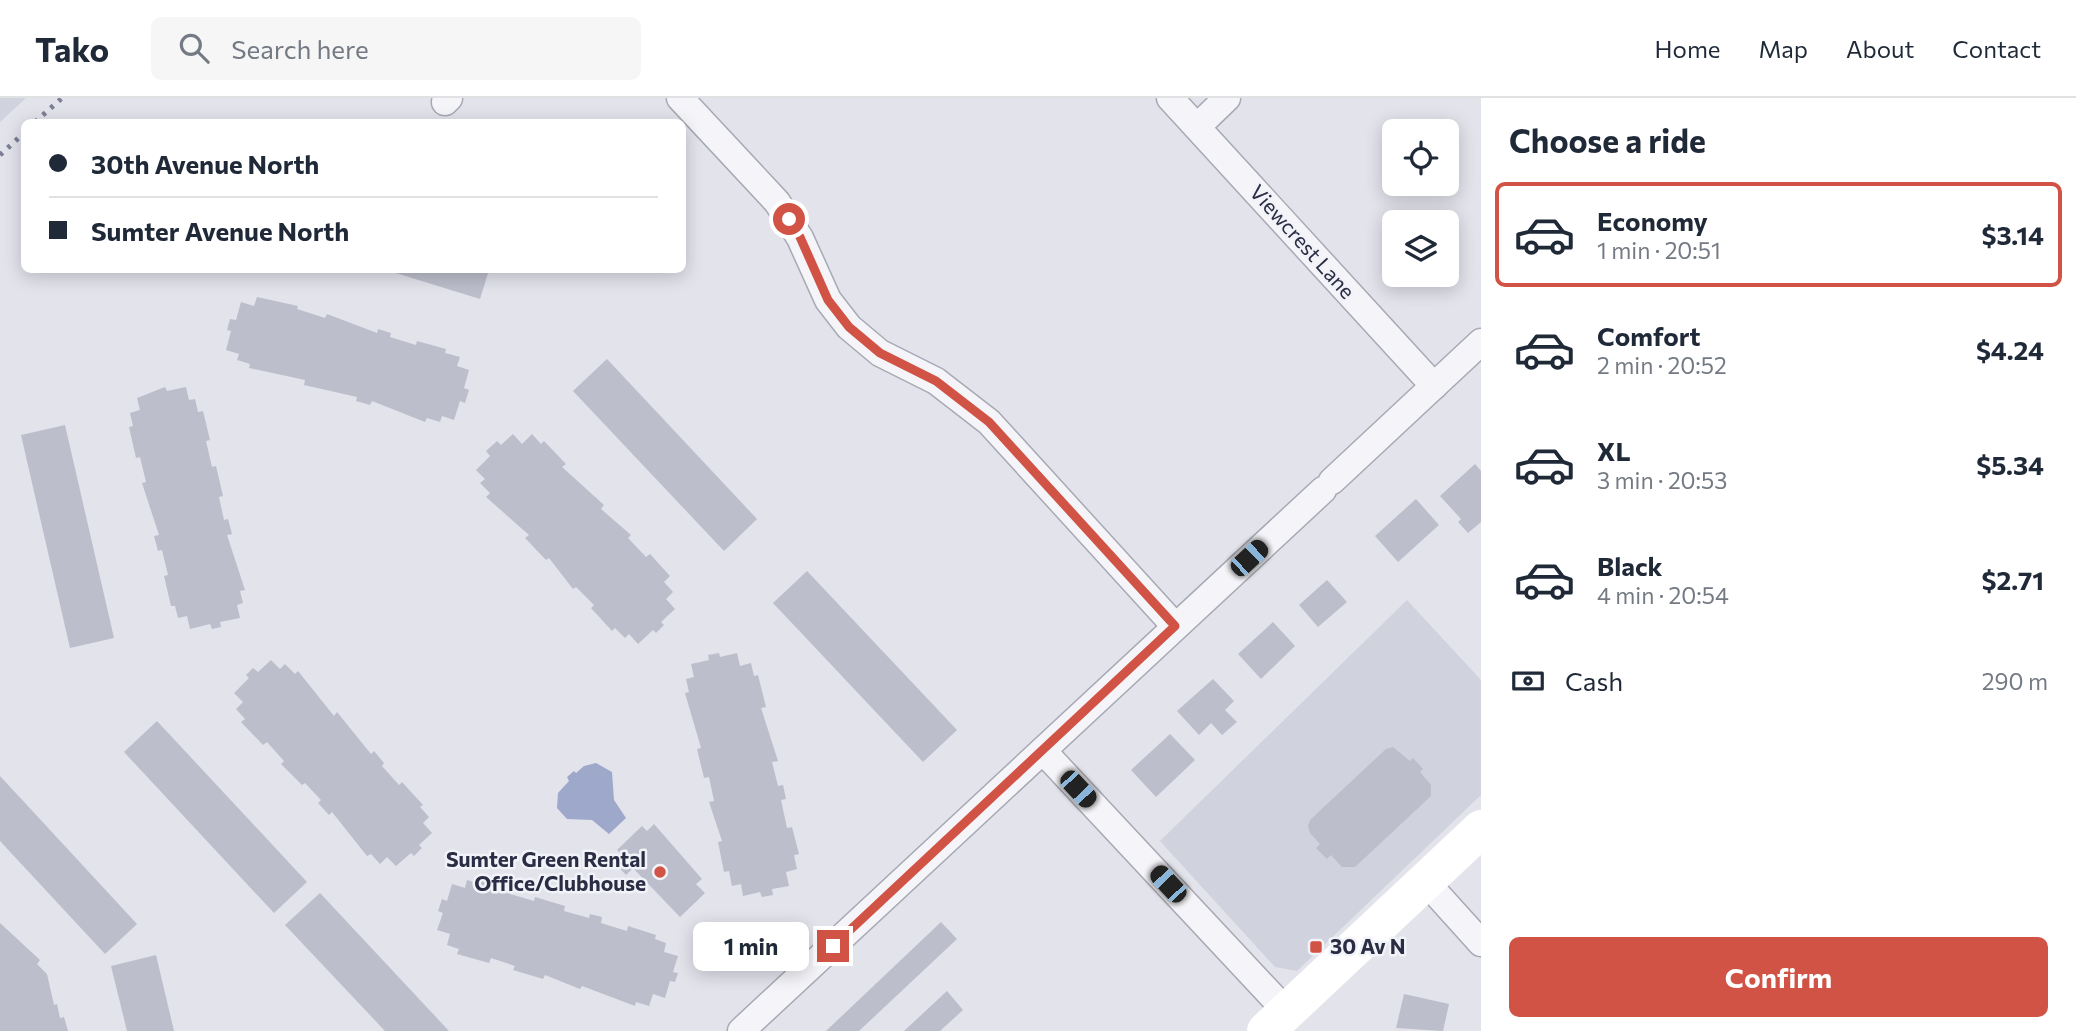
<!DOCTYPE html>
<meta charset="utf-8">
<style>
:root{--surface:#fff;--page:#f6f6f7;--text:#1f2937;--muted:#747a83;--line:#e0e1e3;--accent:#d15345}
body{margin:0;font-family:Commissioner,sans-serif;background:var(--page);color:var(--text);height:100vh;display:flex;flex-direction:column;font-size:26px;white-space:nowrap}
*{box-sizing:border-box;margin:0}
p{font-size:23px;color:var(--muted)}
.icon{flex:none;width:38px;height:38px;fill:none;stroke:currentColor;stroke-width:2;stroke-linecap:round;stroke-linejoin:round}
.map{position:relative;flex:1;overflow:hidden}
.sheet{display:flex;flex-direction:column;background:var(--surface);width:595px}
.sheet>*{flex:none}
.guide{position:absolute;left:21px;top:21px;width:665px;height:154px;border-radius:10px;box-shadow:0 4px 18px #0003;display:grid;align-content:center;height:154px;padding:0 28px;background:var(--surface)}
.tools{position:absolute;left:1382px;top:21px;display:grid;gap:14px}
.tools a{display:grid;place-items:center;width:77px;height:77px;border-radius:10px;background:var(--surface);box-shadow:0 4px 18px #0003;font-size:35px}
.end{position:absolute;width:32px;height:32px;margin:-16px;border:9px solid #d15345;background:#fff;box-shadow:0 0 0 4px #fff}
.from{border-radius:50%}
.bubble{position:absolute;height:49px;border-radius:10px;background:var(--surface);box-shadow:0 4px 18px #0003;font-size:23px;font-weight:700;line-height:49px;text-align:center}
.car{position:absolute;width:21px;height:42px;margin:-21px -10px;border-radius:9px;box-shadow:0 0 5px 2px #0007;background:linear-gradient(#222 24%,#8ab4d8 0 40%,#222 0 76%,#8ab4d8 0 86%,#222 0)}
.guide b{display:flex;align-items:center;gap:24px;height:66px;font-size:26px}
.guide b+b{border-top:2px solid var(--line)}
.guide i{width:18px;height:18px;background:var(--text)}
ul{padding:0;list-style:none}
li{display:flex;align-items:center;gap:21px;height:105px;margin:0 14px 10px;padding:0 14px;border:4px solid transparent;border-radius:10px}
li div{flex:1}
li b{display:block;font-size:26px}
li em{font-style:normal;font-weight:700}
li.selected{border-color:var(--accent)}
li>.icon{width:63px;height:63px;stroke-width:1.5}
h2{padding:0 28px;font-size:32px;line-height:84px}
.pay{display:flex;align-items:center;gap:18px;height:77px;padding:0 28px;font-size:26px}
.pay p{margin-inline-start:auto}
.primary-button{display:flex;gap:14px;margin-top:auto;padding:14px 28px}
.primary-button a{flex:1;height:80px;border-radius:10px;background:var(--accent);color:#fff;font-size:28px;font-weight:700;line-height:80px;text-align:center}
header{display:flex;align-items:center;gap:42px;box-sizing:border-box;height:98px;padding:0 35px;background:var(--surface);border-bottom:2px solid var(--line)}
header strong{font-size:33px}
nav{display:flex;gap:38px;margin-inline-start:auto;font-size:24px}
.search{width:490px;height:63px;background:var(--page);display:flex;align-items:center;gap:18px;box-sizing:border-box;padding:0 24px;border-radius:10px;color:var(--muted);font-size:26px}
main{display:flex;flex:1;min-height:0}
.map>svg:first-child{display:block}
</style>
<header>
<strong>Tako</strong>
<div class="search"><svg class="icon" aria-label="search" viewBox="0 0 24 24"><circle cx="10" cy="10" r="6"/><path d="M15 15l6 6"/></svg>Search here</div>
<nav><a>Home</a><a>Map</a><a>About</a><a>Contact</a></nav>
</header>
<main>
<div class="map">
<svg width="1481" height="933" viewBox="0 0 1481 933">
<rect width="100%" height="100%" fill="#e2e3eb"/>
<g fill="#d0d2dd">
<polygon points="0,0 26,0 0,24"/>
<polygon points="1407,502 1481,582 1481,697 1297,873 1275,869 1160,743"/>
</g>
<polygon fill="#9da8cb" points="596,665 612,674 614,702 626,720 609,736 592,722 567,721 557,710 558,695 569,683 567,679 574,673 576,675 584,668"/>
<g fill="#bcbecb">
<polygon points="386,172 489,172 480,201"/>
<polygon points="257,199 298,208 297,211 325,220 327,216 377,235 378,231 391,235 390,239 416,247 417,243 446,251 445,255 460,259 457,268 469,272 464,290 469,292 465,305 460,303 454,322 442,318 440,324 427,320 425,324 372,303 370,307 356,303 357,299 304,287 305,282 249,270 250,266 237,262 239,256 226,252 231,233 227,232 230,221 236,222 241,204 254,208"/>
<polygon points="607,261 757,421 724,453 573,293"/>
<polygon points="165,289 167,293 186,289 189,302 195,301 198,314 203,313 210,342 206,343 212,369 216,368 223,398 219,399 224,422 228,421 232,436 227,437 245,492 240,493 243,505 237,507 240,520 220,524 221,529 212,531 210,526 190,531 187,518 178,520 175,508 171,508 164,478 168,477 162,452 158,453 154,438 159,437 142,385 146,384 140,359 136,360 129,329 133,328 130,315 140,312 137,300"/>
<polygon points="65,327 114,540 70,550 21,337"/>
<polygon points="513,336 522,346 532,336 541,346 544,343 566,366 562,369 604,407 601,411 631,437 628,440 646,459 650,456 670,478 664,484 673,494 666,501 675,511 661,524 664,527 656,535 653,532 638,546 629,536 625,540 615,530 612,533 591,510 594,507 576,489 573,491 549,460 546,462 525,440 529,437 486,399 490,395 480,385 485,381 476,372 490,358 486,353 497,343 501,347"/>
<polygon points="1475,366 1481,373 1481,424 1468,435 1458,424 1461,421 1440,398"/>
<polygon points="1416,401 1439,427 1398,464 1375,438"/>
<polygon points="807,473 957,632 923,664 773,505"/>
<polygon points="1327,482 1347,504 1318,529 1299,507"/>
<polygon points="1273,524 1295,548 1261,581 1238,556"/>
<polygon points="719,555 720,559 737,555 740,568 751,565 754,578 758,577 766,609 761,610 778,663 772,664 778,688 783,687 786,701 781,702 787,730 792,729 799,756 794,757 797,771 786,774 789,788 772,791 773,797 762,799 760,794 743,798 741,786 732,788 729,773 724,774 718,744 722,743 709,704 714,703 709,679 704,680 697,651 701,650 685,595 689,594 686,581 694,579 691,566 709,562 708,557"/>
<polygon points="271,562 280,571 285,566 295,576 298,573 334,618 337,614 371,656 374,653 384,665 382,668 399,687 402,684 423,707 420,709 429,719 423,725 432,735 419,747 422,750 414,758 411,755 396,768 387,759 380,766 371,756 367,758 332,714 329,717 318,705 321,702 305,685 302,687 281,666 284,663 267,644 263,647 241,624 245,621 236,611 243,604 234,595 249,580 246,577 253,570 258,574"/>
<polygon points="1213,581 1234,603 1225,612 1237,624 1222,637 1211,625 1199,637 1177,613"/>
<polygon points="157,623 307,784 274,815 124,654"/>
<polygon points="1170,636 1195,662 1156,699 1131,672"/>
<polygon points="1393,649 1410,663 1413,660 1423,671 1420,674 1431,687 1431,698 1355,769 1342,769 1331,757 1327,761 1316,750 1320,746 1310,735 1308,728 1310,722 1386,651"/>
<polygon points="0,678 137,826 105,856 0,743"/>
<polygon points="654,726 702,781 696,786 705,795 680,819 633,770 626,777 614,764 621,756 617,752 642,728 647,733"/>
<polygon points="467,782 480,786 481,782 512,792 510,796 534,803 535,799 565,808 564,813 589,820 590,816 602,819 601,825 627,833 628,828 656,837 655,841 666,845 664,854 678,858 673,874 678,875 675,884 670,883 665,900 653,896 649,908 636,904 635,908 582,888 580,891 545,877 543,881 513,872 515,868 491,860 489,865 457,856 459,851 447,847 450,836 437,832 443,815 438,813 442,801 447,803 452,786 465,790"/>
<polygon points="320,795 449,933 385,933 285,827"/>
<polygon points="941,824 957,841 859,933 826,933"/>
<polygon points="0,825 40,862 37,866 47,876 54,907 57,906 60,920 64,919 68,933 0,933"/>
<polygon points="156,857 174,933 127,933 111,868"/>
<polygon points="947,893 963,912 940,933 904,933"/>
<polygon points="1404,896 1449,906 1443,933 1396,930"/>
</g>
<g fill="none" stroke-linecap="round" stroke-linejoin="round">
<g stroke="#a7a9b5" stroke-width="29">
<g id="street">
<polyline points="680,0 777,104 800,140 828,202 849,229 880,255 936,283 989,324 1175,528"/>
<polyline points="1170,0 1434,288"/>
<polyline points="445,4 449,0"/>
<polyline points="1197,29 1227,0"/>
<polyline points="1332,383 1481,244"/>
<polyline points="1043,653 1287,914"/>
<polyline points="1426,784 1481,845"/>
<polyline points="741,933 1323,392"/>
</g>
</g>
<use href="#street" stroke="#f5f5f9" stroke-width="26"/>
<polyline stroke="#fff" stroke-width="38" points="1266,933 1481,731"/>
<g stroke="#7b7e95" stroke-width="5" stroke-dasharray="3.5 7" stroke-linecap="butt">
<polyline points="35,24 62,0"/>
<polyline points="0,57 24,35"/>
</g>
</g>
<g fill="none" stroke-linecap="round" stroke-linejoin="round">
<polyline stroke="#d15345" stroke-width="9" points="789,121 800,139 828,202 849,229 880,255 936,283 989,324 1175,528 833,848"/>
</g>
<g fill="#d15345" stroke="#f2f3f8" stroke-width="2.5">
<circle cx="660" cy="774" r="7"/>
<rect x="1309" y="842" width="14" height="14" rx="3.5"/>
</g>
<g text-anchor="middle" stroke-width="5" stroke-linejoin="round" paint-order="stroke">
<g font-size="21" fill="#2a2d43" stroke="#f2f3f8">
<text transform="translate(1302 144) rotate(48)" y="7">Viewcrest Lane</text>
</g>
<g font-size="21" font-weight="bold" fill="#2a2d43" stroke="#f2f3f8" text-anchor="end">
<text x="646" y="769">Sumter Green Rental<tspan x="646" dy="24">Office/Clubhouse</tspan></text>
<text x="1330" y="856" text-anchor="start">30 Av N</text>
</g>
</g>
</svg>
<div class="tools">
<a><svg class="icon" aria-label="locate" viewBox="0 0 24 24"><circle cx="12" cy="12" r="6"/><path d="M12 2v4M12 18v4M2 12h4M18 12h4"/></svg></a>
<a><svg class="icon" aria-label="layers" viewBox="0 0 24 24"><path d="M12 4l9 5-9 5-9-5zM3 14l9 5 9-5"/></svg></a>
</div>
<i class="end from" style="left:789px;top:121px"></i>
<i class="end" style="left:833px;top:848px"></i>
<div class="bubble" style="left:693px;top:824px;width:116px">1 min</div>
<i class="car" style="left:1249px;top:460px;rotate:47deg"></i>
<i class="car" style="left:1078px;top:691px;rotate:137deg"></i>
<i class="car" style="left:1168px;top:786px;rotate:317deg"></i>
<div class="guide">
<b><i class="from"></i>30th Avenue North</b>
<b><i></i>Sumter Avenue North</b>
</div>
</div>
<section class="sheet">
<h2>Choose a ride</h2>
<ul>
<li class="selected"><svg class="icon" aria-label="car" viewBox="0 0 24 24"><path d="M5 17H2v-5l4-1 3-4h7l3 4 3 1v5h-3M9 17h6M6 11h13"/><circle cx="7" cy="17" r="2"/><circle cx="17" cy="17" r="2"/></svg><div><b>Economy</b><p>1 min · 20:51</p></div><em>$3.14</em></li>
<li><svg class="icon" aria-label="car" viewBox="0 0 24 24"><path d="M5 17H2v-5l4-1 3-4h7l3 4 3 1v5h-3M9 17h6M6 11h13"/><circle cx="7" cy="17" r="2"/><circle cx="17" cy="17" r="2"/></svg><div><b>Comfort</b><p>2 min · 20:52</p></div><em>$4.24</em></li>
<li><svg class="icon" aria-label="car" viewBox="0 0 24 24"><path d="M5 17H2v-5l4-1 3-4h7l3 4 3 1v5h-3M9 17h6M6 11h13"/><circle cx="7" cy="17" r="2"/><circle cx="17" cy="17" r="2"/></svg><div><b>XL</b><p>3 min · 20:53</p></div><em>$5.34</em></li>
<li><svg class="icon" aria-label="car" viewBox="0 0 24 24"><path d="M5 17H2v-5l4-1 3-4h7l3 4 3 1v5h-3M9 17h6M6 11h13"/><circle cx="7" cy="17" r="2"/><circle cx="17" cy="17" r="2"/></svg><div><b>Black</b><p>4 min · 20:54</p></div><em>$2.71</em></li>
</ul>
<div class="pay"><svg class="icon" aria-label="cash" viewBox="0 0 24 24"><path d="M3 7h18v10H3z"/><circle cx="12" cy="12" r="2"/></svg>Cash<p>290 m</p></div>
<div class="primary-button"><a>Confirm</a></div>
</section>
</main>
